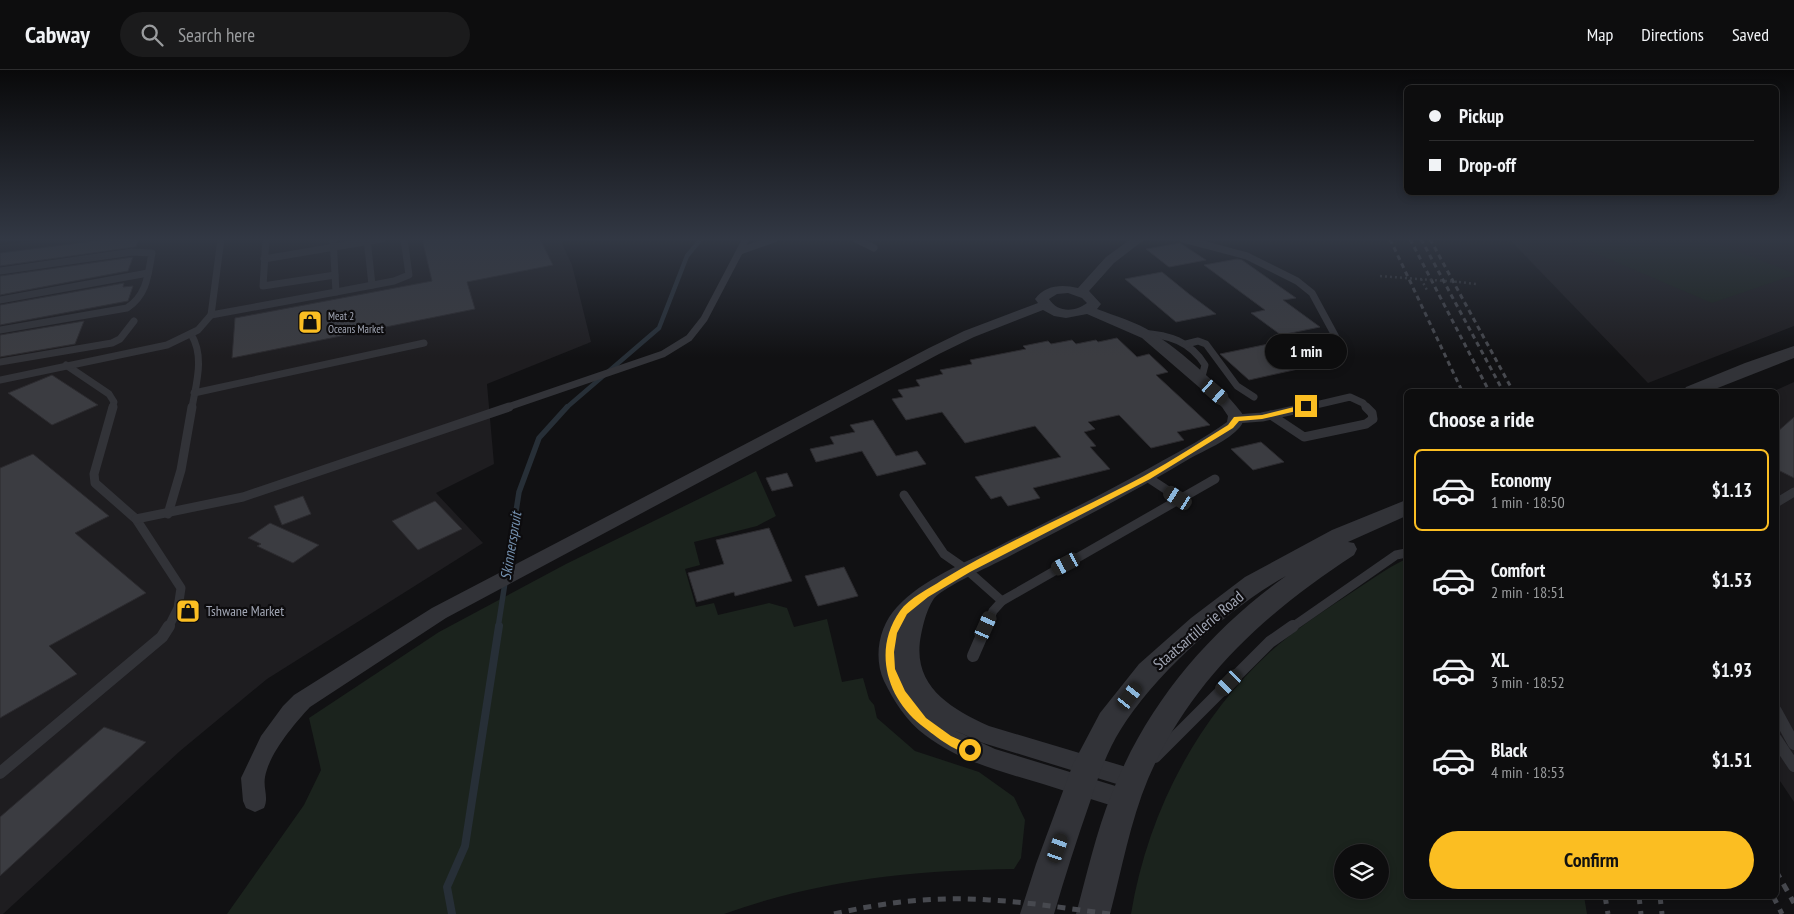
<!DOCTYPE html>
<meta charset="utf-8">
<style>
:root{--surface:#0d0d0e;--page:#1b1b1c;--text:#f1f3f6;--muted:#9a9c9e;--line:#2d2d2e;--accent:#fbbe22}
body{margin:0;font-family:"PT Sans Narrow",sans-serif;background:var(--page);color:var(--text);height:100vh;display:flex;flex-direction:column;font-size:19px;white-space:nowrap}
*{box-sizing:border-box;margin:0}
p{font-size:16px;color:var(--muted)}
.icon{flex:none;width:28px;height:28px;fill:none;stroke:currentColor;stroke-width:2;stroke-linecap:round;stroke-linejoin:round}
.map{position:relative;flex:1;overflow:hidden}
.side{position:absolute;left:1404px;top:319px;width:375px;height:510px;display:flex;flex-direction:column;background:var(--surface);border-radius:8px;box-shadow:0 2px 8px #0003,0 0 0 1px var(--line)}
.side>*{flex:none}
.guide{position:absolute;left:1404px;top:15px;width:375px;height:110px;border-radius:8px;box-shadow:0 2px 8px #0003,0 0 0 1px var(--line);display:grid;align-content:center;height:110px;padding:0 25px;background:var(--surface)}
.tools{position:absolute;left:1334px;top:774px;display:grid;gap:10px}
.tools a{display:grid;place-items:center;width:55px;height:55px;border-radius:50%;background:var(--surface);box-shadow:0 2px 8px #0003,0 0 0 1px var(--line);font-size:25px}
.end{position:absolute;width:22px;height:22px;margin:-11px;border:6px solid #fbbe22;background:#111;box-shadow:0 0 0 2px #111}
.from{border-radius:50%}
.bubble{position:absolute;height:35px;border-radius:18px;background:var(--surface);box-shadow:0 2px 8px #0003,0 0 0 1px var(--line);font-size:16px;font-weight:800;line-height:35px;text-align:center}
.car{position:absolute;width:15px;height:30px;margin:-15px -8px;border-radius:6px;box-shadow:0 0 4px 1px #0007;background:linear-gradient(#222 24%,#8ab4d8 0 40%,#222 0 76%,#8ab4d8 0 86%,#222 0)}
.guide b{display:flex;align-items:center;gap:18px;height:48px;font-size:19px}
.guide b+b{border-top:1px solid var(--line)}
.guide i{width:12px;height:12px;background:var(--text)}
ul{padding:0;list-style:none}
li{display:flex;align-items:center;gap:15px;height:82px;margin:0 10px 8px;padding:0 15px;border:2px solid transparent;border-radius:8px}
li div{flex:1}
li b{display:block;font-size:19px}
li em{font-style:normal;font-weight:800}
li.on{border-color:var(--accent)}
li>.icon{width:45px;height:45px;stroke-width:1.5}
h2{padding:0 25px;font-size:22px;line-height:60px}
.action{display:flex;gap:10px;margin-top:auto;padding:10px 25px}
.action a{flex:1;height:58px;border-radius:30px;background:var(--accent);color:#111;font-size:20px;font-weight:800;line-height:58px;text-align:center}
header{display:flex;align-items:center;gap:30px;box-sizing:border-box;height:70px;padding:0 25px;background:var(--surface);border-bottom:1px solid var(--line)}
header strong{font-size:24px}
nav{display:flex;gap:28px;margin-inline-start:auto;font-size:18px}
.search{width:350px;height:45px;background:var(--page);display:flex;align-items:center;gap:12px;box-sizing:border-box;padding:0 18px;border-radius:28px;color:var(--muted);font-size:19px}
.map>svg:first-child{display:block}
</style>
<header>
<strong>Cabway</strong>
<div class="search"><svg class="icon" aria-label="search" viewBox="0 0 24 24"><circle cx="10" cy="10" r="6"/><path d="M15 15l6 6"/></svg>Search here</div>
<nav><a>Map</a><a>Directions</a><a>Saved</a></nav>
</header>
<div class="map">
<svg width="1794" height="844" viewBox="0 0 1794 844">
<rect width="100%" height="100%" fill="#111113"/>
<g fill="#1e1d20">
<polygon points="51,169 560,169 572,195 591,272 487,314 494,394 436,423 483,473 267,609 180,681 3,844 0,844 0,175"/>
<polygon points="1509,169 1794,169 1794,256 1648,313"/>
<polygon points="1794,312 1794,732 1776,705 1776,321 1774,321"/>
</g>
<g fill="#1b231d" fill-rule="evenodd">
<polygon points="1562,169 1705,169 1794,203 1794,205 1712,233"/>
<path d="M756,401L776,446L757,456L694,472L700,495L685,499L696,537L714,533L718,545L769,533L787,538L794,557L827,549L842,612L863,608L869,629L874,635L877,648L915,681L979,702L1014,727L1025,750L1021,788L1014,799C916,800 817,810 724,844H227L304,735L321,700L309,648L439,562L566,494Z"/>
<path d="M1406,489V826H1584L1587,844H1131C1147,746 1195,651 1269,583C1292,562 1319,544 1345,527C1365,514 1385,499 1406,489ZM1342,782H1380V820H1342Z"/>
</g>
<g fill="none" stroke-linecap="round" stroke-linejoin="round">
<polyline stroke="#272f37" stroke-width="4.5" points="566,338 659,258 687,186 701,169"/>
<polyline stroke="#272f37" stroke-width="5.5" points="498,558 519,422 539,368 567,337"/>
<polyline stroke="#272f37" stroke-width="8" points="452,844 447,817 465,776 499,556"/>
</g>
<g fill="#3b3c41" stroke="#2c2b2f">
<polygon points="110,169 139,169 136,177 0,196 0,183"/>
<polygon points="422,169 540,169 553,195 467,212 475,239 232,288 235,248 432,211"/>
<polygon points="1180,173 1206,190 1169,197 1146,179"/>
<polygon points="133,187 128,201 0,225 0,206"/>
<polygon points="1237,189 1242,190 1296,228 1283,230 1320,257 1281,265 1251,243 1265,240 1204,195"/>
<polygon points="1162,202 1189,224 1216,244 1176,252 1125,209"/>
<polygon points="124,213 123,217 133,216 128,231 0,255 0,235"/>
<polygon points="84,251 75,274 0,287 0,265"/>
<polygon points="1302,267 1334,291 1249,310 1220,284"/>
<polygon points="1117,268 1137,287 1149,284 1168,302 1156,305 1210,355 1177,362 1184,370 1151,378 1119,345 1088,352 1095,359 1084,362 1096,376 1090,377 1110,399 1033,418 1040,428 1008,436 1001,426 991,429 975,407 1061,387 1035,356 965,373 942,342 906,350 892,329 903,327 898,320 920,316 916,310 943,304 940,300 972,294 970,290 1026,279 1023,276 1048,271 1051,274 1072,270 1076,274 1096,270 1098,272"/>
<polygon points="52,305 98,335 52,355 8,323"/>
<polygon points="1794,347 1794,408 1776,399 1776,363"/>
<polygon points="873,350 896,386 917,381 926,394 877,406 862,381 816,392 810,379 834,374 830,367 855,362 850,355"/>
<polygon points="1261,372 1284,392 1253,400 1231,379"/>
<polygon points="33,384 109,446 75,463 146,523 49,576 77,604 0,648 0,398"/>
<polygon points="787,403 793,416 772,421 766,408"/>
<polygon points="303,426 311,444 282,455 274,436"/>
<polygon points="435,431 462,459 418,480 392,451"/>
<polygon points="270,453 319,475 293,493 257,476 261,474 248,468"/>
<polygon points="769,458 792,511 735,526 734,522 697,532 688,503 724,494 716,470"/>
<polygon points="844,497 858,526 818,536 805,506"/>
<polygon points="104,657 146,672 0,806 0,747"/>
</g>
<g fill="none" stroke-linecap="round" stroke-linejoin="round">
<g stroke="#383a3f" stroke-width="2.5" stroke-dasharray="2 3" stroke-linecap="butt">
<polyline points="1380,206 1405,208"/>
<polyline points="1421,209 1427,220"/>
<polyline points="1459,212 1476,214"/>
</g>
<g stroke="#323338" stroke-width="7">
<polyline points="266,169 263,216 335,205"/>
<polyline points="367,169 372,215"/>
<polyline points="856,169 874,178"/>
<polyline points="1183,169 1247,186 1297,211 1312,223 1338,271"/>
<polyline points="740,181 774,169"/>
<polyline points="264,189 382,169"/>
<path d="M0,201L132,182L152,183C148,205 147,225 127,238L0,260"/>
<polyline points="336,222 394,211 409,205 404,169"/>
<polyline points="0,230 148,203"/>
<polyline points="211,245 336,222 333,169"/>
<path d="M1142,263C1169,265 1190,271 1205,295L1201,310"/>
<path d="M191,264C205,287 196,313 192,338"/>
<polyline points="1186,274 1198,271 1206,274 1237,316 1254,327"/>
<polyline points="0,292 112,273 120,269 134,251"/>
<polyline points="66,295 109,324 114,332 112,338"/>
<polyline points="0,310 167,275 198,260 211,245 221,169"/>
<polyline points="194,323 424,273"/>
<polyline points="505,338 663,284 689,268 704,249 746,169"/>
<polyline points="1303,338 1350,327 1363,333 1367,338"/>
</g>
<g stroke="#323338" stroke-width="9">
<polyline points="113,337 94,404 95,413 136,449 181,518 178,538 168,558"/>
<polyline points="1271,345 1304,367 1366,354 1373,349 1372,343 1366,337"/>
<polyline points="1236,349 1262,347 1308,337"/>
<polyline points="1147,407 1179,428"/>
<polyline points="904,425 944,484 967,500 1002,531"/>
<polyline points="1776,433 1794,422"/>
<polyline points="168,444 181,400 192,337"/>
<polyline points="136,449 243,427 509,337"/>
<polyline points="986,558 993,541 1002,531 1215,409"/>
<polyline points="1291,558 1396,485 1406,483"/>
</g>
<g stroke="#323338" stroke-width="12">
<polyline points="973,586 986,556"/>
<polyline points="1776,641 1794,674"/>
<polyline points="1776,669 1794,696"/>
<polyline points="1155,687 1270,572 1293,556"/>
<polyline points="0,703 162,567 169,556"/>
</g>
<path fill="#323338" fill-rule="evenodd" d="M1131,169H1145L1114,193L1089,221L1101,234L1097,239C1115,246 1137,252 1153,263C1180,280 1226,320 1244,346C1243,350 1243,354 1240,357C1228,371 1205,380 1189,389C1127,426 1062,459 998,492C986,498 938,520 933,530C927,539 923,554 921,565C911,615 949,638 989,656L1133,699L1141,702L1145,709L1141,716L1133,719L983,673L954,660L995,679L1135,722L1138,729L1135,736L1126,740C1098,731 1070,723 1043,714C1002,702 959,691 925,665C906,651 894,631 884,611C873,587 879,556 897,537C923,509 964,493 997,477C1052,449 1108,422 1162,391C1184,379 1206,367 1227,352L1228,346L1222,337L1142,268L1087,244L1066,248L1054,246L1043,240L974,267L939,284L446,548L310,637C294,654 269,684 265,707C263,719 269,727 264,738L255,742L246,738L243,731L241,708L261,666L283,636L294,625L432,538L929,278L964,261L1038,233L1035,229C1045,215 1062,214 1078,218L1106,187ZM1068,223L1082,228L1087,233C1075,242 1058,243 1049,229L1057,224Z"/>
<g fill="#323338" fill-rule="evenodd">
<polygon points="1794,276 1794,288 1710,321 1683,321 1686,317 1745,293"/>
<path d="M1406,430V446L1348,472L1354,473L1357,479L1354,485C1266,542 1190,611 1148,709C1130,752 1122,799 1110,844H1076C1087,804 1096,762 1112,723C1147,634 1209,561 1286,506C1230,537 1155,604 1121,659C1107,681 1098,707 1090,732C1077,769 1065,806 1054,844H1020L1036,794L1073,694L1100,643L1139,594L1191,548L1245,507L1332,460Z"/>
</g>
<g stroke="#47494f" stroke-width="3" stroke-dasharray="5 4" stroke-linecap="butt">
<polyline points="1390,169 1462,321"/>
<polyline points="1410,169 1489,321"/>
<polyline points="1421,169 1503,321"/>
<polyline points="1430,169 1513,321"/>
</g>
<g stroke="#47494f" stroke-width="5" stroke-dasharray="8 7" stroke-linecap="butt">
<polyline points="1776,801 1794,833"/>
<polyline points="1605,826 1608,844"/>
<polyline points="1639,826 1641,844"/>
<polyline points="1660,826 1662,844"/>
<polyline points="1773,826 1782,844"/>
<path d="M834,844C885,832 937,826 989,830C1030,832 1070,839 1110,844"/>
</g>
<polyline stroke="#383a3f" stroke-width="2.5" stroke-dasharray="2 3" stroke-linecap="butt" points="1405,208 1459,212"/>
</g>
<linearGradient id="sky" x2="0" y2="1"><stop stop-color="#09090a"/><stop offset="0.59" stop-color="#323844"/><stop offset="1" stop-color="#323844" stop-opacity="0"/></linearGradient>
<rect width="1794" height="287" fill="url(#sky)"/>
<path fill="#fbbe22" d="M1306,334L1309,335V338L1262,349L1239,351L1233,358L1150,409L970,502L928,527L907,544L897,563L894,582L895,599L905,621L926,648L951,666L973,676L975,680L973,683C961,687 931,663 921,655C886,627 873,579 900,541C909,528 929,519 942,510C1007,471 1077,442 1144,406C1173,390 1200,372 1228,355L1234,347L1262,345Z"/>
<defs>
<g id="shop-square" transform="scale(1.25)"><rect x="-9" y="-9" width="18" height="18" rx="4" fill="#fbbe22" stroke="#0d0c0e"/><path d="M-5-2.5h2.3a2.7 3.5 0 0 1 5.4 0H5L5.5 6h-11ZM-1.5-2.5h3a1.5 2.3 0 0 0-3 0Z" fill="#111"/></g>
</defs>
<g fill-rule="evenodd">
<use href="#shop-square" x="310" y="252"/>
<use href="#shop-square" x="188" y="541"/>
</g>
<g text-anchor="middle" stroke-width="4.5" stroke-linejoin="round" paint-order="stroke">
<g font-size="11" fill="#a2a7b5" stroke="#0d0c0e" text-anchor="start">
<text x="328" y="250">Meat 2<tspan x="328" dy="13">Oceans Market</tspan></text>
</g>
<g font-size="14" fill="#a2a7b5" stroke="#0d0c0e" text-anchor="start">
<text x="206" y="546">Tshwane Market</text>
</g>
<g font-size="15" font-style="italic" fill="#7693b2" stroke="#0d0c0e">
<text transform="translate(511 476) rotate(-81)" y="5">Skinnerspruit</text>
</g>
<g font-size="16" fill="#a2a7b5" stroke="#0d0c0e">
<text transform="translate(1198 560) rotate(-40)" y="6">Staatsartillerie Road</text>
</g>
</g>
</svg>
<div class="tools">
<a><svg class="icon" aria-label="layers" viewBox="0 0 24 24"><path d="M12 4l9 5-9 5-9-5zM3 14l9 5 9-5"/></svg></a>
</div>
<i class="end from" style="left:970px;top:680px"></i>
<i class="end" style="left:1306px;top:336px"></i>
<div class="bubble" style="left:1265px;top:264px;width:82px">1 min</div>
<i class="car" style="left:1215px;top:322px;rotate:131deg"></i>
<i class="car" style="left:1178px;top:428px;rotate:303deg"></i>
<i class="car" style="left:1066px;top:494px;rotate:242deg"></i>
<i class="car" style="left:986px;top:556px;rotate:24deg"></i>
<i class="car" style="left:1229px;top:613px;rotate:225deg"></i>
<i class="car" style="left:1130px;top:626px;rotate:38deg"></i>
<i class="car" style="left:1058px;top:778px;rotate:19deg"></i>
<div class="guide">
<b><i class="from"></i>Pickup</b>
<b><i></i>Drop-off</b>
</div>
<section class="side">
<h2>Choose a ride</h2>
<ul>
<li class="on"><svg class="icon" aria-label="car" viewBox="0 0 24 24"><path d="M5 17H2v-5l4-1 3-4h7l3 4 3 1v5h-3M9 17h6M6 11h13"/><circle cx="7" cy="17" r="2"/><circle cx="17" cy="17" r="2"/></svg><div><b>Economy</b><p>1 min · 18:50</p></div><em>$1.13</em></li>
<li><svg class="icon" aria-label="car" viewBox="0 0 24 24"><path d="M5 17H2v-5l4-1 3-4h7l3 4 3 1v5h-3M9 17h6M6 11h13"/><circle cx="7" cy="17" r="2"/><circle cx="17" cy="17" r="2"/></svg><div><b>Comfort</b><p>2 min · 18:51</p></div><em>$1.53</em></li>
<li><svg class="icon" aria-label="car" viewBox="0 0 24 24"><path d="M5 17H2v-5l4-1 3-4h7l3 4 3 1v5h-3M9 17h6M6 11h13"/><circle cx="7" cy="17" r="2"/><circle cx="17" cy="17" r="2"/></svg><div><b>XL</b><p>3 min · 18:52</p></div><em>$1.93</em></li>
<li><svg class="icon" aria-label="car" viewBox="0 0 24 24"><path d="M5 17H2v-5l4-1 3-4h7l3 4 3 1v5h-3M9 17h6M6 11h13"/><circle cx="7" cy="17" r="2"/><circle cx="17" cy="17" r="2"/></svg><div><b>Black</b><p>4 min · 18:53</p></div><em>$1.51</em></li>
</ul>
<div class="action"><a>Confirm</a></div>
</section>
</div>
